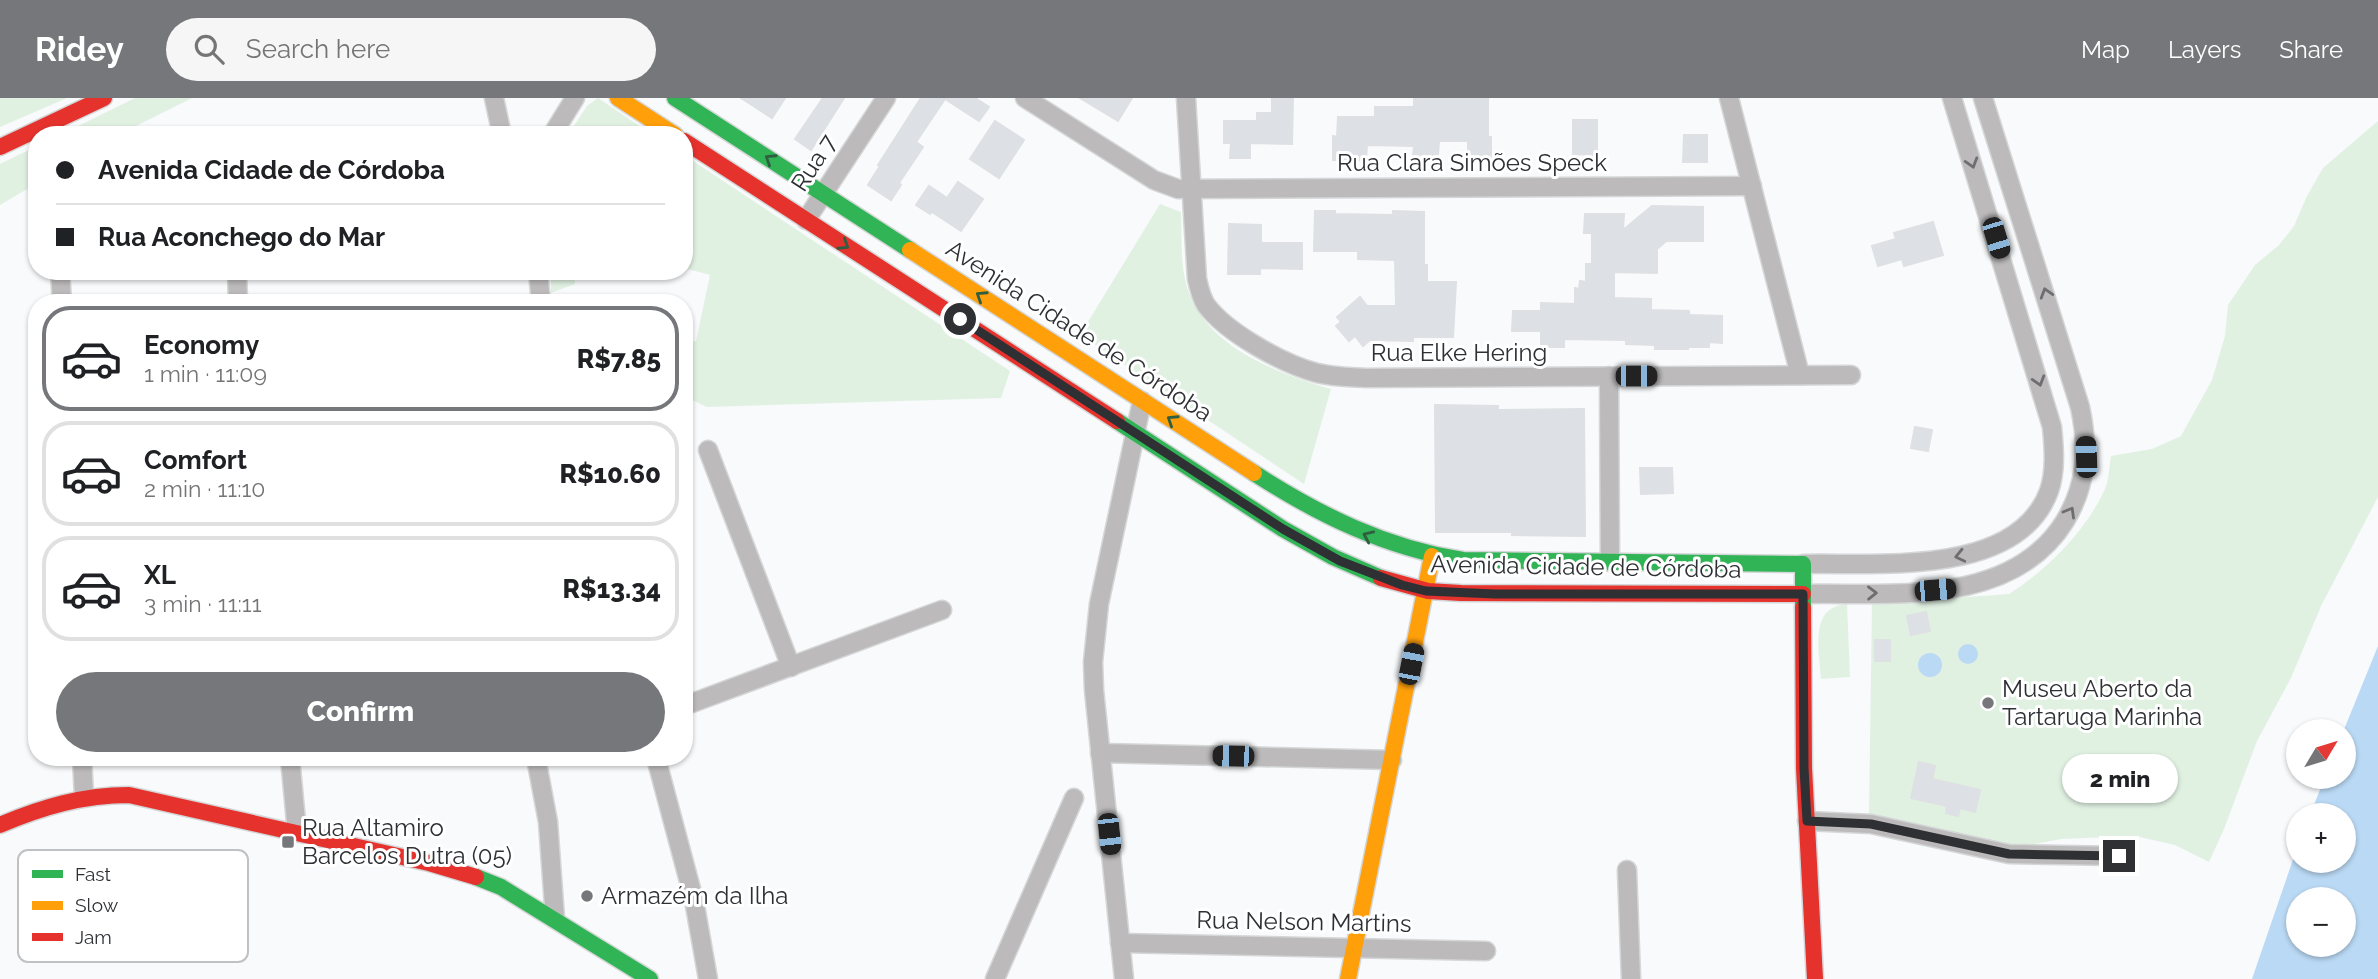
<!DOCTYPE html>
<meta charset="utf-8">
<style>
:root{--surface:#fff;--page:#f6f6f6;--text:#202124;--muted:#757577;--line:#e0e0e0;--accent:#75777a}
body{margin:0;font-family:Raleway,sans-serif;background:var(--page);color:var(--text);height:100vh;display:flex;flex-direction:column;font-size:26px;white-space:nowrap}
*{box-sizing:border-box;margin:0}
p{font-size:23px;color:var(--muted)}
.icon{flex:none;width:38px;height:38px;fill:none;stroke:currentColor;stroke-width:2;stroke-linecap:round;stroke-linejoin:round}
.map{position:relative;flex:1;overflow:hidden}
.side{position:absolute;left:28px;top:196px;width:665px;height:472px;display:flex;flex-direction:column;background:var(--surface);border-radius:28px;box-shadow:0 2px 5px #0004}
.side>*{flex:none}
.hud{position:absolute;left:28px;top:28px;width:665px;height:154px;border-radius:28px;box-shadow:0 2px 5px #0004;display:grid;align-content:center;height:154px;padding:0 28px;background:var(--surface)}
.needle{width:46px;rotate:52deg}
.fabs{position:absolute;left:2286px;top:621px;display:grid;gap:14px}
.fabs a{display:grid;place-items:center;width:70px;height:70px;border-radius:50%;background:var(--surface);box-shadow:0 2px 5px #0004;font-size:35px}
.end{position:absolute;width:32px;height:32px;margin:-16px;border:9px solid #2e3034;background:#fff;box-shadow:0 0 0 4px #fff}
.from{border-radius:50%}
.bubble{position:absolute;height:49px;border-radius:24px;background:var(--surface);box-shadow:0 2px 5px #0004;font-size:23px;font-weight:800;line-height:49px;text-align:center}
.car{position:absolute;width:21px;height:42px;margin:-21px -10px;border-radius:9px;box-shadow:0 0 5px 2px #0007;background:linear-gradient(#222 24%,#8ab4d8 0 40%,#222 0 76%,#8ab4d8 0 86%,#222 0)}
.hud b{display:flex;align-items:center;gap:24px;height:66px;font-size:26px}
.hud b+b{border-top:2px solid var(--line)}
.hud i{width:18px;height:18px;background:var(--text)}
ul{padding:12px 0 0;list-style:none}
li{display:flex;align-items:center;gap:21px;height:105px;margin:0 14px 10px;padding:0 14px;border:4px solid var(--line);border-radius:28px}
li div{flex:1}
li b{display:block;font-size:26px}
li em{font-style:normal;font-weight:800}
li.on{border-color:var(--accent)}
li>.icon{width:63px;height:63px;stroke-width:1.5}
.action{display:flex;gap:14px;margin-top:auto;padding:14px 28px}
.action a{flex:1;height:80px;border-radius:42px;background:var(--accent);color:#fff;font-size:28px;font-weight:800;line-height:80px;text-align:center}
header{display:flex;align-items:center;gap:42px;box-sizing:border-box;height:98px;padding:0 35px;background:var(--accent);color:#fff}
header strong{font-size:33px}
nav{display:flex;gap:38px;margin-inline-start:auto;font-size:24px}
.search{width:490px;height:63px;background:var(--page);display:flex;align-items:center;gap:18px;box-sizing:border-box;padding:0 24px;border-radius:38px;color:var(--muted);font-size:26px}
.map>svg:first-child{display:block}
</style>
<header>
<strong>Ridey</strong>
<div class="search"><svg class="icon" aria-label="search" viewBox="0 0 24 24"><circle cx="10" cy="10" r="6"/><path d="M15 15l6 6"/></svg>Search here</div>
<nav><a>Map</a><a>Layers</a><a>Share</a></nav>
</header>
<div class="map">
<svg width="2378" height="881" viewBox="0 0 2378 881">
<rect width="100%" height="100%" fill="#f8fafc"/>
<g fill="#e0f1e2">
<polygon points="0,0 67,0 0,29"/>
<polygon points="135,0 192,0 118,37 60,37"/>
<polygon points="598,0 653,37 568,37 587,8"/>
<path d="M2378,23V399L2321,508L2291,580L2257,643L2224,731L2209,764L2175,747L2135,738L2061,741L2013,750L1869,716L1872,506L2009,496C2047,472 2086,433 2105,391C2109,382 2109,369 2111,358L2152,351L2181,338L2212,282L2225,238L2228,207L2255,167L2279,147L2294,128L2307,98L2323,70Z"/>
<polygon points="37,48 37,85 0,107 0,66"/>
<polygon points="684,57 1010,273 1001,300 707,309 684,298 684,244 696,243 710,177 684,170"/>
<path d="M1160,106L1181,114C1182,139 1180,166 1187,189C1205,249 1277,275 1331,291L1304,386L1080,237Z"/>
<polygon points="551,173 575,173 575,186 551,195"/>
<path d="M1847,506L1850,579L1821,581C1820,553 1808,509 1847,506Z"/>
</g>
<g fill="#bad9f4" fill-rule="evenodd">
<circle cx="1968" cy="556" r="10"/>
<path d="M2378,548V881H2252L2298,747V763H2343V718L2310,717L2325,679H2343V634ZM2298,802H2343V847H2298Z"/>
<circle cx="1930" cy="567" r="12"/>
</g>
<g fill="#dde1e5" stroke="#dee0e3" stroke-width="2">
<polygon points="741,0 785,0 772,20"/>
<polygon points="823,0 844,0 811,52 795,41"/>
<polygon points="921,0 975,0 989,9 979,23 945,1 916,44 923,49 899,85 901,87 891,102 868,87 880,68 878,67"/>
<polygon points="1080,0 1132,0 1118,23"/>
<polygon points="1272,0 1293,0 1292,46 1250,45 1250,60 1230,60 1231,45 1224,45 1224,23 1257,23 1257,15 1272,15"/>
<polygon points="1414,0 1488,0 1488,39 1491,39 1491,62 1468,62 1468,43 1439,43 1438,57 1413,57 1414,48 1367,47 1366,62 1333,62 1333,38 1337,39 1338,19 1375,19 1375,9 1414,9"/>
<polygon points="1573,22 1597,22 1597,57 1573,56"/>
<polygon points="995,23 1024,42 999,80 970,61"/>
<polygon points="1684,37 1707,37 1707,64 1683,64"/>
<polygon points="958,84 983,101 961,133 932,114 930,116 916,107 929,88 947,100"/>
<polygon points="1652,108 1703,109 1703,143 1666,143 1657,151 1657,175 1614,174 1614,200 1651,201 1651,212 1689,213 1689,217 1722,218 1722,245 1709,244 1709,249 1688,249 1688,251 1655,251 1655,247 1626,246 1626,242 1564,241 1564,249 1541,249 1541,233 1512,233 1513,213 1541,213 1541,205 1575,206 1575,190 1579,191 1580,183 1586,184 1586,166 1592,166 1592,135 1584,135 1585,116 1624,116 1623,132"/>
<polygon points="1315,113 1335,113 1335,116 1393,117 1393,113 1424,114 1424,167 1427,167 1427,184 1456,184 1453,239 1413,239 1413,243 1370,242 1363,248 1355,238 1349,243 1336,228 1341,224 1337,219 1360,199 1367,208 1396,208 1395,162 1358,161 1358,153 1314,153"/>
<polygon points="1933,124 1943,157 1904,168 1902,161 1878,168 1872,148 1896,141 1894,135"/>
<polygon points="1229,126 1261,127 1261,145 1302,145 1302,171 1260,170 1260,176 1228,176"/>
<polygon points="1435,307 1498,308 1498,312 1584,311 1585,438 1512,437 1512,434 1436,434"/>
<polygon points="1915,329 1932,332 1928,353 1911,350"/>
<polygon points="1640,370 1672,370 1673,395 1641,396"/>
<polygon points="1926,514 1930,533 1911,537 1907,518"/>
<rect x="1875" y="542" width="15" height="21"/>
<polygon points="1919,664 1935,668 1932,681 1980,692 1975,714 1960,710 1958,718 1946,715 1947,708 1911,700"/>
</g>
<g fill="none" stroke-linecap="round" stroke-linejoin="round">
<g stroke="#d4d6d7" stroke-width="21">
<g id="street">
<polyline points="494,0 502,37"/>
<polyline points="1025,0 1154,82 1178,91 1752,88"/>
<path d="M1186,0L1197,181C1199,190 1201,199 1206,207C1227,235 1283,266 1317,275C1333,279 1350,279 1366,280L1851,277"/>
<polyline points="1729,0 1800,277"/>
<polyline points="552,37 575,0"/>
<polyline points="806,122 886,0"/>
<polyline points="60,173 62,205"/>
<polyline points="237,173 238,205"/>
<polyline points="538,173 541,205"/>
<polyline points="1609,278 1610,464"/>
<polyline points="708,352 791,569"/>
<path d="M1803,466C1877,464 2017,480 2049,393C2056,373 2054,350 2052,329L1952,0"/>
<path d="M1803,496C1891,494 2011,510 2065,423C2087,386 2089,351 2080,309L1983,0"/>
<polyline points="684,608 942,512"/>
<polyline points="1100,655 1392,662"/>
<polyline points="82,660 84,698"/>
<polyline points="290,660 297,734"/>
<polyline points="536,660 548,724 555,821"/>
<polyline points="656,660 694,802 708,881"/>
<polyline points="1807,723 1871,726 2009,756 2119,758"/>
<polyline points="1627,772 1631,881"/>
<polyline points="1120,845 1486,853"/>
<polyline points="995,881 1074,700"/>
<polyline points="1124,881 1094,592 1093,564 1099,506 1142,303"/>
</g>
</g>
<g stroke="#d4d6d7" stroke-width="19">
<g id="fast">
<polyline points="675,0 910,152"/>
<polyline points="1117,323 1283,431 1333,459 1381,480"/>
<path d="M1254,375C1319,417 1386,450 1463,462L1803,466V510"/>
<polyline points="476,779 501,789 650,881"/>
</g>
</g>
<g stroke="#d4d6d7" stroke-width="19">
<g id="slow">
<polyline points="618,0 675,37"/>
<polyline points="910,152 1254,375"/>
<polyline points="1348,881 1432,458"/>
</g>
</g>
<g stroke="#d4d6d7" stroke-width="19">
<g id="jam">
<polyline points="684,43 1117,323"/>
<polyline points="0,49 104,0"/>
<polyline points="1381,480 1428,493 1461,495 1803,496"/>
<polyline points="1803,510 1804,670 1815,881"/>
<path d="M0,727C42,709 83,697 129,697L429,765L476,779"/>
</g>
</g>
<use href="#street" stroke="#bcbaba" stroke-width="18"/>
<use href="#fast" stroke="#30b455" stroke-width="16"/>
<use href="#slow" stroke="#ff9f0a" stroke-width="16"/>
<use href="#jam" stroke="#e5322d" stroke-width="16"/>
</g>
<defs><path id="oneway-chevron" d="M-2-3.5L2.5 0L-2 3.5" fill="none" stroke-width="1.6" stroke-linecap="round" stroke-linejoin="round" transform="scale(1.75)"/></defs>
<g stroke="#2f5e40">
<use href="#oneway-chevron" transform="translate(770 61) rotate(-147)"/>
<use href="#oneway-chevron" transform="translate(844 147) rotate(33)"/>
<use href="#oneway-chevron" transform="translate(981 198) rotate(-147)"/>
<use href="#oneway-chevron" transform="translate(1172 322) rotate(-147)"/>
<use href="#oneway-chevron" transform="translate(1368 438) rotate(-156)"/>
</g>
<g stroke="#6e6e70">
<use href="#oneway-chevron" transform="translate(1972 65) rotate(73)"/>
<use href="#oneway-chevron" transform="translate(2046 195) rotate(-107)"/>
<use href="#oneway-chevron" transform="translate(2039 283) rotate(73)"/>
<use href="#oneway-chevron" transform="translate(2070 414) rotate(-60)"/>
<use href="#oneway-chevron" transform="translate(1960 458) rotate(167)"/>
<use href="#oneway-chevron" transform="translate(1872 495) rotate(-1)"/>
</g>
<g fill="none" stroke-linecap="round" stroke-linejoin="round">
<polyline stroke="#2e3034" stroke-width="9" points="960,221 1283,431 1340,463 1402,487 1426,493 1495,496 1803,496 1804,670 1807,723 1871,726 2009,756 2119,758"/>
</g>
<g fill="#75777a" stroke="#fff" stroke-width="2.5">
<circle cx="1988" cy="605" r="7"/>
<rect x="281" y="737" width="14" height="14" rx="3.5"/>
<circle cx="587" cy="798" r="7"/>
</g>
<g text-anchor="middle" stroke-width="6" stroke-linejoin="round" paint-order="stroke">
<g font-size="24" fill="#2e3034" stroke="#fff">
<text transform="translate(814 65) rotate(-57)" y="8">Rua 7</text>
<text x="1472" y="73">Rua Clara Simões Speck</text>
<text transform="translate(1079 233) rotate(33)" y="8">Avenida Cidade de Córdoba</text>
<text x="1459" y="263">Rua Elke Hering</text>
<text transform="translate(1586 469) rotate(1)" y="8">Avenida Cidade de Córdoba</text>
<text transform="translate(1304 824) rotate(1)" y="8">Rua Nelson Martins</text>
</g>
<g font-size="24" fill="#2e3034" stroke="#fff" text-anchor="start">
<text x="2002" y="599">Museu Aberto da<tspan x="2002" dy="28">Tartaruga Marinha</tspan></text>
<text x="302" y="738">Rua Altamiro<tspan x="302" dy="28">Barcelos Dutra (05)</tspan></text>
<text x="601" y="806">Armazém da Ilha</text>
</g>
</g>
<rect x="18" y="752" width="230" height="112" rx="10" fill="#fff" stroke="#c0c1c2" stroke-width="2"/>
<rect x="32" y="772" width="31" height="8" fill="#30b455"/>
<rect x="32" y="803" width="31" height="9" fill="#ff9f0a"/>
<rect x="32" y="835" width="31" height="8" fill="#e5322d"/>
<g font-size="19" fill="#2e3034">
<text x="75" y="783">Fast</text>
<text x="75" y="814">Slow</text>
<text x="75" y="846">Jam</text>
</g>
</svg>
<div class="fabs">
<a><svg class="needle" viewBox="-14 -14 28 28"><path d="M0-13l5 13h-10z" fill="#e53935"/><path d="M0 13l5-13h-10z" fill="#757577"/></svg></a>
<a>+</a>
<a>−</a>
</div>
<i class="end from" style="left:960px;top:221px"></i>
<i class="end" style="left:2119px;top:758px"></i>
<div class="bubble" style="left:2062px;top:656px;width:116px">2 min</div>
<i class="car" style="left:1996px;top:140px;rotate:163deg"></i>
<i class="car" style="left:1636px;top:278px;rotate:90deg"></i>
<i class="car" style="left:2086px;top:359px;rotate:358deg"></i>
<i class="car" style="left:1935px;top:492px;rotate:85deg"></i>
<i class="car" style="left:1411px;top:566px;rotate:11deg"></i>
<i class="car" style="left:1233px;top:658px;rotate:271deg"></i>
<i class="car" style="left:1109px;top:736px;rotate:174deg"></i>
<div class="hud">
<b><i class="from"></i>Avenida Cidade de Córdoba</b>
<b><i></i>Rua Aconchego do Mar</b>
</div>
<section class="side">
<ul>
<li class="on"><svg class="icon" aria-label="car" viewBox="0 0 24 24"><path d="M5 17H2v-5l4-1 3-4h7l3 4 3 1v5h-3M9 17h6M6 11h13"/><circle cx="7" cy="17" r="2"/><circle cx="17" cy="17" r="2"/></svg><div><b>Economy</b><p>1 min · 11:09</p></div><em>R$7.85</em></li>
<li><svg class="icon" aria-label="car" viewBox="0 0 24 24"><path d="M5 17H2v-5l4-1 3-4h7l3 4 3 1v5h-3M9 17h6M6 11h13"/><circle cx="7" cy="17" r="2"/><circle cx="17" cy="17" r="2"/></svg><div><b>Comfort</b><p>2 min · 11:10</p></div><em>R$10.60</em></li>
<li><svg class="icon" aria-label="car" viewBox="0 0 24 24"><path d="M5 17H2v-5l4-1 3-4h7l3 4 3 1v5h-3M9 17h6M6 11h13"/><circle cx="7" cy="17" r="2"/><circle cx="17" cy="17" r="2"/></svg><div><b>XL</b><p>3 min · 11:11</p></div><em>R$13.34</em></li>
</ul>
<div class="action"><a>Confirm</a></div>
</section>
</div>
